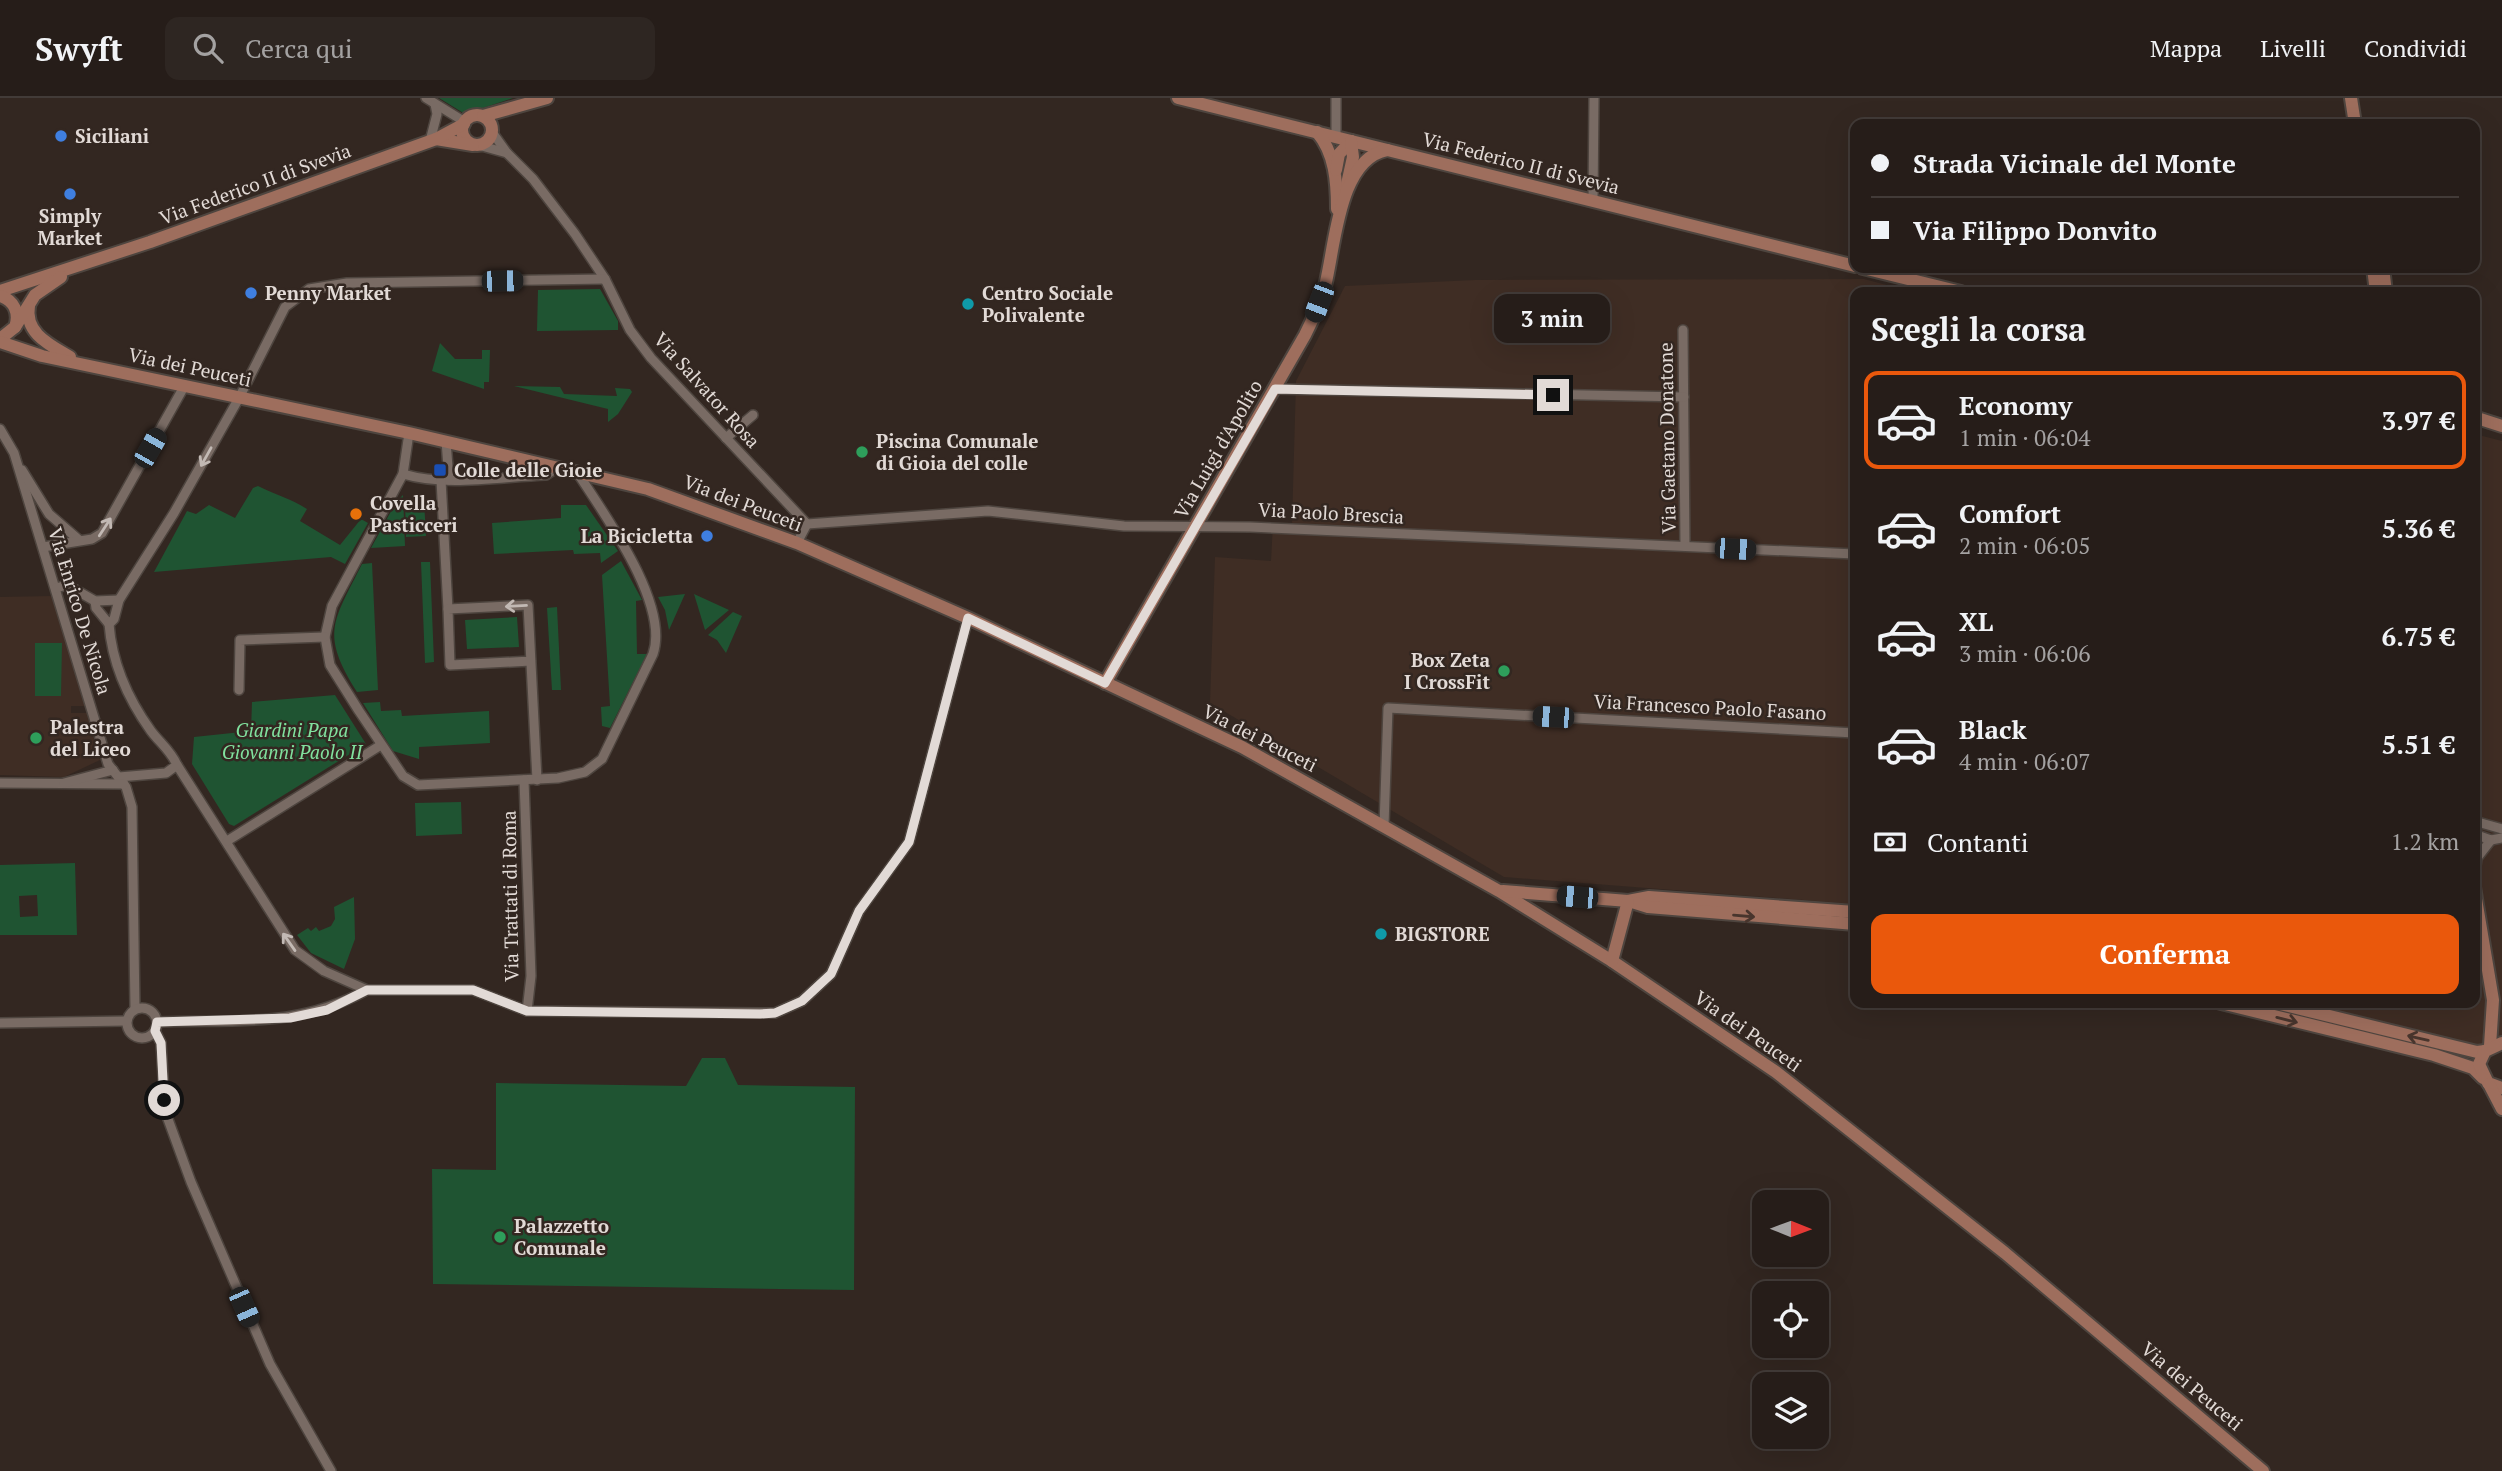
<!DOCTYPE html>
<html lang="it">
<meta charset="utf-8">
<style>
:root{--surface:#261d19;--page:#2e2622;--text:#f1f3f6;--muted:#a4a2a2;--line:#423b38;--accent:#ea580c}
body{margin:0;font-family:"PT Serif",serif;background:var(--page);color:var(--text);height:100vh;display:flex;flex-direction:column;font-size:26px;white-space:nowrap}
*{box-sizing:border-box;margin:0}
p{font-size:23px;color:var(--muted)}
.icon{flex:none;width:38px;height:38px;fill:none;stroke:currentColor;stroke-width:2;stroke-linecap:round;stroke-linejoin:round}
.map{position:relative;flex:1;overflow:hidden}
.details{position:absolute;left:1850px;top:189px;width:630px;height:721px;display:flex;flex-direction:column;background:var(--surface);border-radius:14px;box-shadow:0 7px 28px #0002,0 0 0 2px var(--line)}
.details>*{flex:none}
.banner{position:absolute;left:1850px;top:21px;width:630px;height:154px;border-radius:14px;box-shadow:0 7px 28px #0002,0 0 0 2px var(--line);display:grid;align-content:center;height:154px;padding:0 21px;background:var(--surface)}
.needle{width:46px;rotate:91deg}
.fabs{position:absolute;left:1752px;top:1092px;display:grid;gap:14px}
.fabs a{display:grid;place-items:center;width:77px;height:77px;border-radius:14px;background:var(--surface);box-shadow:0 7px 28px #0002,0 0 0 2px var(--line);font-size:35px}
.end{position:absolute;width:32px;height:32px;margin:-16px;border:9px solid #e2dad6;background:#111;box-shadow:0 0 0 4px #111}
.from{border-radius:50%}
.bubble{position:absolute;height:49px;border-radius:14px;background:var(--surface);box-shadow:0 7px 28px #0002,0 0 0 2px var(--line);font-size:23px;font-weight:700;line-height:49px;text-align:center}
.car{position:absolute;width:21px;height:42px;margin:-21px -10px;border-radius:9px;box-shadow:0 0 5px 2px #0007;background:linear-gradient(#222 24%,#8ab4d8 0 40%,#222 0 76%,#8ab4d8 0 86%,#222 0)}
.banner b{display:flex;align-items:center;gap:24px;height:66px;font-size:26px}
.banner b+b{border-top:2px solid var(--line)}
.banner i{width:18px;height:18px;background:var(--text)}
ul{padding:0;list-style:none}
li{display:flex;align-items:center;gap:21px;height:98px;margin:0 14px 10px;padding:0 7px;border:4px solid transparent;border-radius:14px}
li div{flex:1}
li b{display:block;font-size:26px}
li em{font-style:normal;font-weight:700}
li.selected{border-color:var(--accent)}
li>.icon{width:63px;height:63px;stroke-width:1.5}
h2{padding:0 21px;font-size:32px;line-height:84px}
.pay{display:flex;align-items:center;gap:18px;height:77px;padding:0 21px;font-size:26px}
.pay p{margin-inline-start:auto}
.primary-button{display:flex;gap:14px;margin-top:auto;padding:14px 21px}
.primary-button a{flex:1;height:80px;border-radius:14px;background:var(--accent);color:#fff;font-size:28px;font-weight:700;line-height:80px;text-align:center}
header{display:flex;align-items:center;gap:42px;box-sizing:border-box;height:98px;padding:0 35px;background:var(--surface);border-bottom:2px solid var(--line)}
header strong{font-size:33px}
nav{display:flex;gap:38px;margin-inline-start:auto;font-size:24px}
.search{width:490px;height:63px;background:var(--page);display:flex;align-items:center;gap:18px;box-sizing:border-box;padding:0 24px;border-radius:14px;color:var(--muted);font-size:26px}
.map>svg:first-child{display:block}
</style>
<header>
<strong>Swyft</strong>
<div class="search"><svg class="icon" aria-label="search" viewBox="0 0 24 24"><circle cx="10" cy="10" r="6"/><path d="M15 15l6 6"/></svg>Cerca qui</div>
<nav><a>Mappa</a><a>Livelli</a><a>Condividi</a></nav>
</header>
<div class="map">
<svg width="2502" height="1373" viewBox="0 0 2502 1373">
<rect width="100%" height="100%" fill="#332721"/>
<g fill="#3f2d24">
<polygon points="1864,181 1913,194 1855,194 1855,806 1504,779 1210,605 1215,459 1271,463 1273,425 1292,426 1296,283 1345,188 1475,182"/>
<polygon points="2475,336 2502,343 2502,954 2307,905 2474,905"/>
<polygon points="53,498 85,608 71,608 71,615 87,615 100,662 64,679 0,677 0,499"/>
</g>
<g fill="#1f5432" fill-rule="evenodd">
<polygon points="439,0 513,0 465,16"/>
<polygon points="600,191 618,223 618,232 537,233 538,192"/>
<polygon points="440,245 455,261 482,261 482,252 490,252 489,284 484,284 484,291 432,273"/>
<polygon points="514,288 560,289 564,296 617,298 615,290 630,291 632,294 618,316 608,324 608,311"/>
<path d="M258,388C275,397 290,400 307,411L300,423L340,447L361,421L368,425L345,466L331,459L154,474L187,413L196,416L209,407L235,420L253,390Z"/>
<polygon points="403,397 405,448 371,450 396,404"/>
<polygon points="405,402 424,402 426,438 406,439"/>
<polygon points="561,407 586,407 618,453 601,465 600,455 574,456 573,452 494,456 492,425 561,420"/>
<polygon points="621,463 642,502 636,503 637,556 647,556 610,630 602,628 601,609 610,608 602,477"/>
<polygon points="421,464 430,464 434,564 425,565"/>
<path d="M372,465L378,592L357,594C320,535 333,524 362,466Z"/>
<polygon points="685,496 669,532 665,512 658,499"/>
<polygon points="694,496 729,512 705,532"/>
<polygon points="557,509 561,592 552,592 547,510"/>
<polygon points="733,514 742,518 726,555 717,542 708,537"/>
<polygon points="517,519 519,549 467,551 465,522"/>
<polygon points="35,545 62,545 61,598 35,598"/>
<polygon points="335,597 366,646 234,728 229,726 192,666 194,639 251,633 252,604"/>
<polygon points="380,604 381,613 401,612 402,618 489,613 490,645 419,649 419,661 393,653 363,605"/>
<polygon points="461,704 462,736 416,738 415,705"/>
<path d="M75,765L77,837H0V767ZM37,797L38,818L20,819L19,798Z"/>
<polygon points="354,799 355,841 344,871 311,855 297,837 308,830 311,833 316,829 319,833 331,828 335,821 334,809"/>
<polygon points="702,960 725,960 738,987 855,989 854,1192 433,1186 432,1071 496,1072 496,985 686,988"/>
</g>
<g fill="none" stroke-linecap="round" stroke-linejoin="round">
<g stroke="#4e453f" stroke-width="12">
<g id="street">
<polyline points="426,0 465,24"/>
<polyline points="1336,0 1336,39"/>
<polyline points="492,34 507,55"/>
<polyline points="430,43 437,16 435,6"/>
<polyline points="478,47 507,55 533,81 575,136 605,181 630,232 651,260 807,426 797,445"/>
<polyline points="1593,103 1594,0"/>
<polyline points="1683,232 1685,448"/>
<polyline points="1275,291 1684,299"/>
<polyline points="0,331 14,355 108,666 126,689 132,709 135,911"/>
<path d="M409,335L403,376L332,508L325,539L330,567L359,613L403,678L418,687L558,680L585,674L602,661L653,556C670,506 604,416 577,374"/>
<polyline points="726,340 753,317"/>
<polyline points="446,343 449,382"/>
<polyline points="22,372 49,416 79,442"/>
<path d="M403,376C447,389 499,379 546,377L558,369"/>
<polyline points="441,382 448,511"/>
<polyline points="807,426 988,413 1124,428 1250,429 1855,456"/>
<polyline points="43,449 92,441 102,435 185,287"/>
<polyline points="56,490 67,487 95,503 119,502"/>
<polyline points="95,503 96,510 109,526"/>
<polyline points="531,563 450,567 448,511 528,507 537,682"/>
<polyline points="239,592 240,542 325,539"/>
<polyline points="177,667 295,852 324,873 367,892 473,892 527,913 775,915 802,903 831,876 859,813 909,744 968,520"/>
<path d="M119,679L166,675L177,667C171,653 160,645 151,633C128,601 112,565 109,526L114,521L119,502L174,415L239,300L285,209L309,191L347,185L605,181"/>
<polyline points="524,682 531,878 527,913"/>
<polyline points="0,685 124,686"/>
<polyline points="64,685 113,672"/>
<polyline points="2474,723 2502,731"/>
<polyline points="1384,728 1388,610 1855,635"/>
<polyline points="2474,736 2491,742 2502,740"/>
<polyline points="227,743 381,647"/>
<polyline points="2474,783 2477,760 2491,742"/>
<circle cx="142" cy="925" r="15"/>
<path d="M157,924C235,921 296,931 367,892"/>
<polyline points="0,925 126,923"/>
<polyline points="155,933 161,945 165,1013 191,1084 270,1266 331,1373"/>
</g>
</g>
<g stroke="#4e453f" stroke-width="16">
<g id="secondary">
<polyline points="1178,0 1855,168"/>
<polyline points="2351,0 2355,26"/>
<circle cx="477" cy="32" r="15"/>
<polyline points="483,18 547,0"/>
<path d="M1317,34C1335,55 1337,84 1337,111"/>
<polyline points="436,41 473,47"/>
<polyline points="1336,72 1339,56 1351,43"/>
<polyline points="1347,86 1353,59 1351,43"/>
<polyline points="1863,170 1961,194"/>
<polyline points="2373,170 2376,194"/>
<polyline points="2383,170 2386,194"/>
<polyline points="0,193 150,144 436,41 464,26"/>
<path d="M0,198C14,202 20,215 15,229L0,241"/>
<path d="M29,208C24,235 50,247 70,259"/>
<polyline points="15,229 35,197 61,179"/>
<polyline points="0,244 42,258 409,335 648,391 797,445 968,520 1242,649 1499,793 1612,863 1776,974 2005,1155 2263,1373"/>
<polyline points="2474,319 2502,328"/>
<path d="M1105,585L1305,237C1312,223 1319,208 1324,192C1335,154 1337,61 1387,52"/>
<polyline points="2474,789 2493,902 2490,948"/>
<polyline points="1503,793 1628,803 1649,799 1855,814"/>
<polyline points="1632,804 1648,809 1855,826"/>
<polyline points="1612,863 1628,803"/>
<polyline points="2221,905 2434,957 2473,970 2483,980"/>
<polyline points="2276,905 2477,954 2485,953"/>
<polyline points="2502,945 2485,953 2479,966 2488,985 2502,990"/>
<polyline points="2489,986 2502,1011"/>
</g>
</g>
<use href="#street" stroke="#796b64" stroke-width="9"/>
<use href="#secondary" stroke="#9e6e5d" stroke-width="12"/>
</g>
<defs><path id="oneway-shaft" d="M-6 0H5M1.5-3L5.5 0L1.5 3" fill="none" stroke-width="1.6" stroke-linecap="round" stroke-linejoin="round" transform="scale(1.75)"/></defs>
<g stroke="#c2b9b4">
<use href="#oneway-shaft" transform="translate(206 359) rotate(119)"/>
<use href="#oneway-shaft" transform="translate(105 429) rotate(-57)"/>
<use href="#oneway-shaft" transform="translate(516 508) rotate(177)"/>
<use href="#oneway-shaft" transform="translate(289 844) rotate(-125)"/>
</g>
<g stroke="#48352d">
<use href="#oneway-shaft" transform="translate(1744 818) rotate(5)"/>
<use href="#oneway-shaft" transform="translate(2287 922) rotate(14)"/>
<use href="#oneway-shaft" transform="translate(2418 940) rotate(-167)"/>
</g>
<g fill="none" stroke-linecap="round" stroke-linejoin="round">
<polyline stroke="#e2dad6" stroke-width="9" points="164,1002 161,945 155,933 157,924 290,920 327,912 367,892 473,892 527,913 760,916 775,915 802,903 831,876 859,813 909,744 968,520 1105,585 1275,291 1553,297"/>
</g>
<g fill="#3f7fe0" stroke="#332721" stroke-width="2.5">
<circle cx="61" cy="38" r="7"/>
<circle cx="70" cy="96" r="7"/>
<circle cx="251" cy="195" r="7"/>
<circle cx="707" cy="438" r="7"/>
</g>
<g fill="#0f9aa8" stroke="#332721" stroke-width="2.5">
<circle cx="968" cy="206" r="7"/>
<circle cx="1381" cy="836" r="7"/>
</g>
<g fill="#2e9e5b" stroke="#332721" stroke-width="2.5">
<circle cx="862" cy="354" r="7"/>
<circle cx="1504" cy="573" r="7"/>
<circle cx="36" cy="640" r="7"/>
<circle cx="500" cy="1139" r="7"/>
</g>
<rect fill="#1a4fb4" stroke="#332721" stroke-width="2.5" x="433" y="365" width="14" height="14" rx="3.5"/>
<circle fill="#e8710a" stroke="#332721" stroke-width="2.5" cx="356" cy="416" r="7"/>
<g text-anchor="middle" stroke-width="5" stroke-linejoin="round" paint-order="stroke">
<g font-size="19" font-weight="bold" fill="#e2dad6" stroke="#332721" text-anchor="start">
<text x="75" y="45">Siciliani</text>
<text x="70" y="125" text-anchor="middle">Simply<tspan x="70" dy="22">Market</tspan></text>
<text x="265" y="202">Penny Market</text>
<text x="982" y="202">Centro Sociale<tspan x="982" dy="22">Polivalente</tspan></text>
<text x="876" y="350">Piscina Comunale<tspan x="876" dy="22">di Gioia del colle</tspan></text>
<text x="454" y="379">Colle delle Gioie</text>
<text x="370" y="412">Covella<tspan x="370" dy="22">Pasticceri</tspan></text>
<text x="693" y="445" text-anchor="end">La Bicicletta</text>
<text x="1490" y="569" text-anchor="end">Box Zeta<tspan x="1490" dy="22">I CrossFit</tspan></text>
<text x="50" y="636">Palestra<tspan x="50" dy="22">del Liceo</tspan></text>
<text x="1395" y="843">BIGSTORE</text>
<text x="514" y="1135">Palazzetto<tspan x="514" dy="22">Comunale</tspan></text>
</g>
<g font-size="19" fill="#e2dad6" stroke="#332721">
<text transform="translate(1521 65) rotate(14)" y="7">Via Federico II di Svevia</text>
<text transform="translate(255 86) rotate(-20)" y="7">Via Federico II di Svevia</text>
<text transform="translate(190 269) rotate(12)" y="7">Via dei Peuceti</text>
<text transform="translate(707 292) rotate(48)" y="7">Via Salvator Rosa</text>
<text transform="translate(1667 340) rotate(-91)" y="7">Via Gaetano Donatone</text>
<text transform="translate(1218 351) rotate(-60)" y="7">Via Luigi d'Apolito</text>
<text transform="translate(743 405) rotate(21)" y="7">Via dei Peuceti</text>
<text transform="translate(1331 415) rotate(3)" y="7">Via Paolo Brescia</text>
<text transform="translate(80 513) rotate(73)" y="7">Via Enrico De Nicola</text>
<text transform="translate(1710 609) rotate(3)" y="7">Via Francesco Paolo Fasano</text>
<text transform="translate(1260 640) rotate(27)" y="7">Via dei Peuceti</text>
<text transform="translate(510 798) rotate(-91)" y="7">Via Trattati di Roma</text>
<text transform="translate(1748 933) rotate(35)" y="7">Via dei Peuceti</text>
<text transform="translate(2192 1288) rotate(40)" y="7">Via dei Peuceti</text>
</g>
<g font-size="19" font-style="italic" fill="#81e19e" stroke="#332721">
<text x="292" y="639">Giardini Papa<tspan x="292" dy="22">Giovanni Paolo II</tspan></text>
</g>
</g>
</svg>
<div class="fabs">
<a><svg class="needle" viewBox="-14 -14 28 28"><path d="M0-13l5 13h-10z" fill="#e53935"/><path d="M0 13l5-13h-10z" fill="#a4a2a2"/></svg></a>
<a><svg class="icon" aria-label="locate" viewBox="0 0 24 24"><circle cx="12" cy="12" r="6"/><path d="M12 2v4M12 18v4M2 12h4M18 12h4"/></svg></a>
<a><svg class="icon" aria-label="layers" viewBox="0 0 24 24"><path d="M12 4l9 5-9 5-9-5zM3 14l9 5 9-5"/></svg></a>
</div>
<i class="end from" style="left:164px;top:1002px"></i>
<i class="end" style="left:1553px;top:297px"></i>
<div class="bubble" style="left:1494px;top:196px;width:116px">3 min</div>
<i class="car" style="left:502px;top:183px;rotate:89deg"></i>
<i class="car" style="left:1319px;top:204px;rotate:201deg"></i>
<i class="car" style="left:150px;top:350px;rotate:30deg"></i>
<i class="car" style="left:1735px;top:451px;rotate:93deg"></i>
<i class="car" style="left:1553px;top:619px;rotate:273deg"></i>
<i class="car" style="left:1577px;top:799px;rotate:275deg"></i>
<i class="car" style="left:244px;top:1209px;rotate:156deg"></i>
<div class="banner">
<b><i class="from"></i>Strada Vicinale del Monte</b>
<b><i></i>Via Filippo Donvito</b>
</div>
<section class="details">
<h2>Scegli la corsa</h2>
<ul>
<li class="selected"><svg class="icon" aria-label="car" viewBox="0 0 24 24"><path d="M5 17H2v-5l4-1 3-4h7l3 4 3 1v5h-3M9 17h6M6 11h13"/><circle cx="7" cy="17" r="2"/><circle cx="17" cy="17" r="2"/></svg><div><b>Economy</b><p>1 min · 06:04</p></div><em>3.97 €</em></li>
<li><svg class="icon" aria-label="car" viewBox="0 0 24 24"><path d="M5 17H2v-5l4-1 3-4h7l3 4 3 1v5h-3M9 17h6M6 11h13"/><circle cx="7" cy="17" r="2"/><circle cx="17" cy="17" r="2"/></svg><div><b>Comfort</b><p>2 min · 06:05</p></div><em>5.36 €</em></li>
<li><svg class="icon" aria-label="car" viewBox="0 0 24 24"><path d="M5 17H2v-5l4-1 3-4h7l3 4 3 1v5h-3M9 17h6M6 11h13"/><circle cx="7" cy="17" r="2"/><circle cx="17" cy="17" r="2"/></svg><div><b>XL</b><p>3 min · 06:06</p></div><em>6.75 €</em></li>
<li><svg class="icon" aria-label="car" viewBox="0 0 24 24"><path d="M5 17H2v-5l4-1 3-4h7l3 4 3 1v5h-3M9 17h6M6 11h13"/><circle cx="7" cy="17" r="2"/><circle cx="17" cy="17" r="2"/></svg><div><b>Black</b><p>4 min · 06:07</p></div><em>5.51 €</em></li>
</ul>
<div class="pay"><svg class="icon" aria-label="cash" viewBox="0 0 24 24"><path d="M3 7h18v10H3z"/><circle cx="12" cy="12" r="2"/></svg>Contanti<p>1.2 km</p></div>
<div class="primary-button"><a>Conferma</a></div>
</section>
</div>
